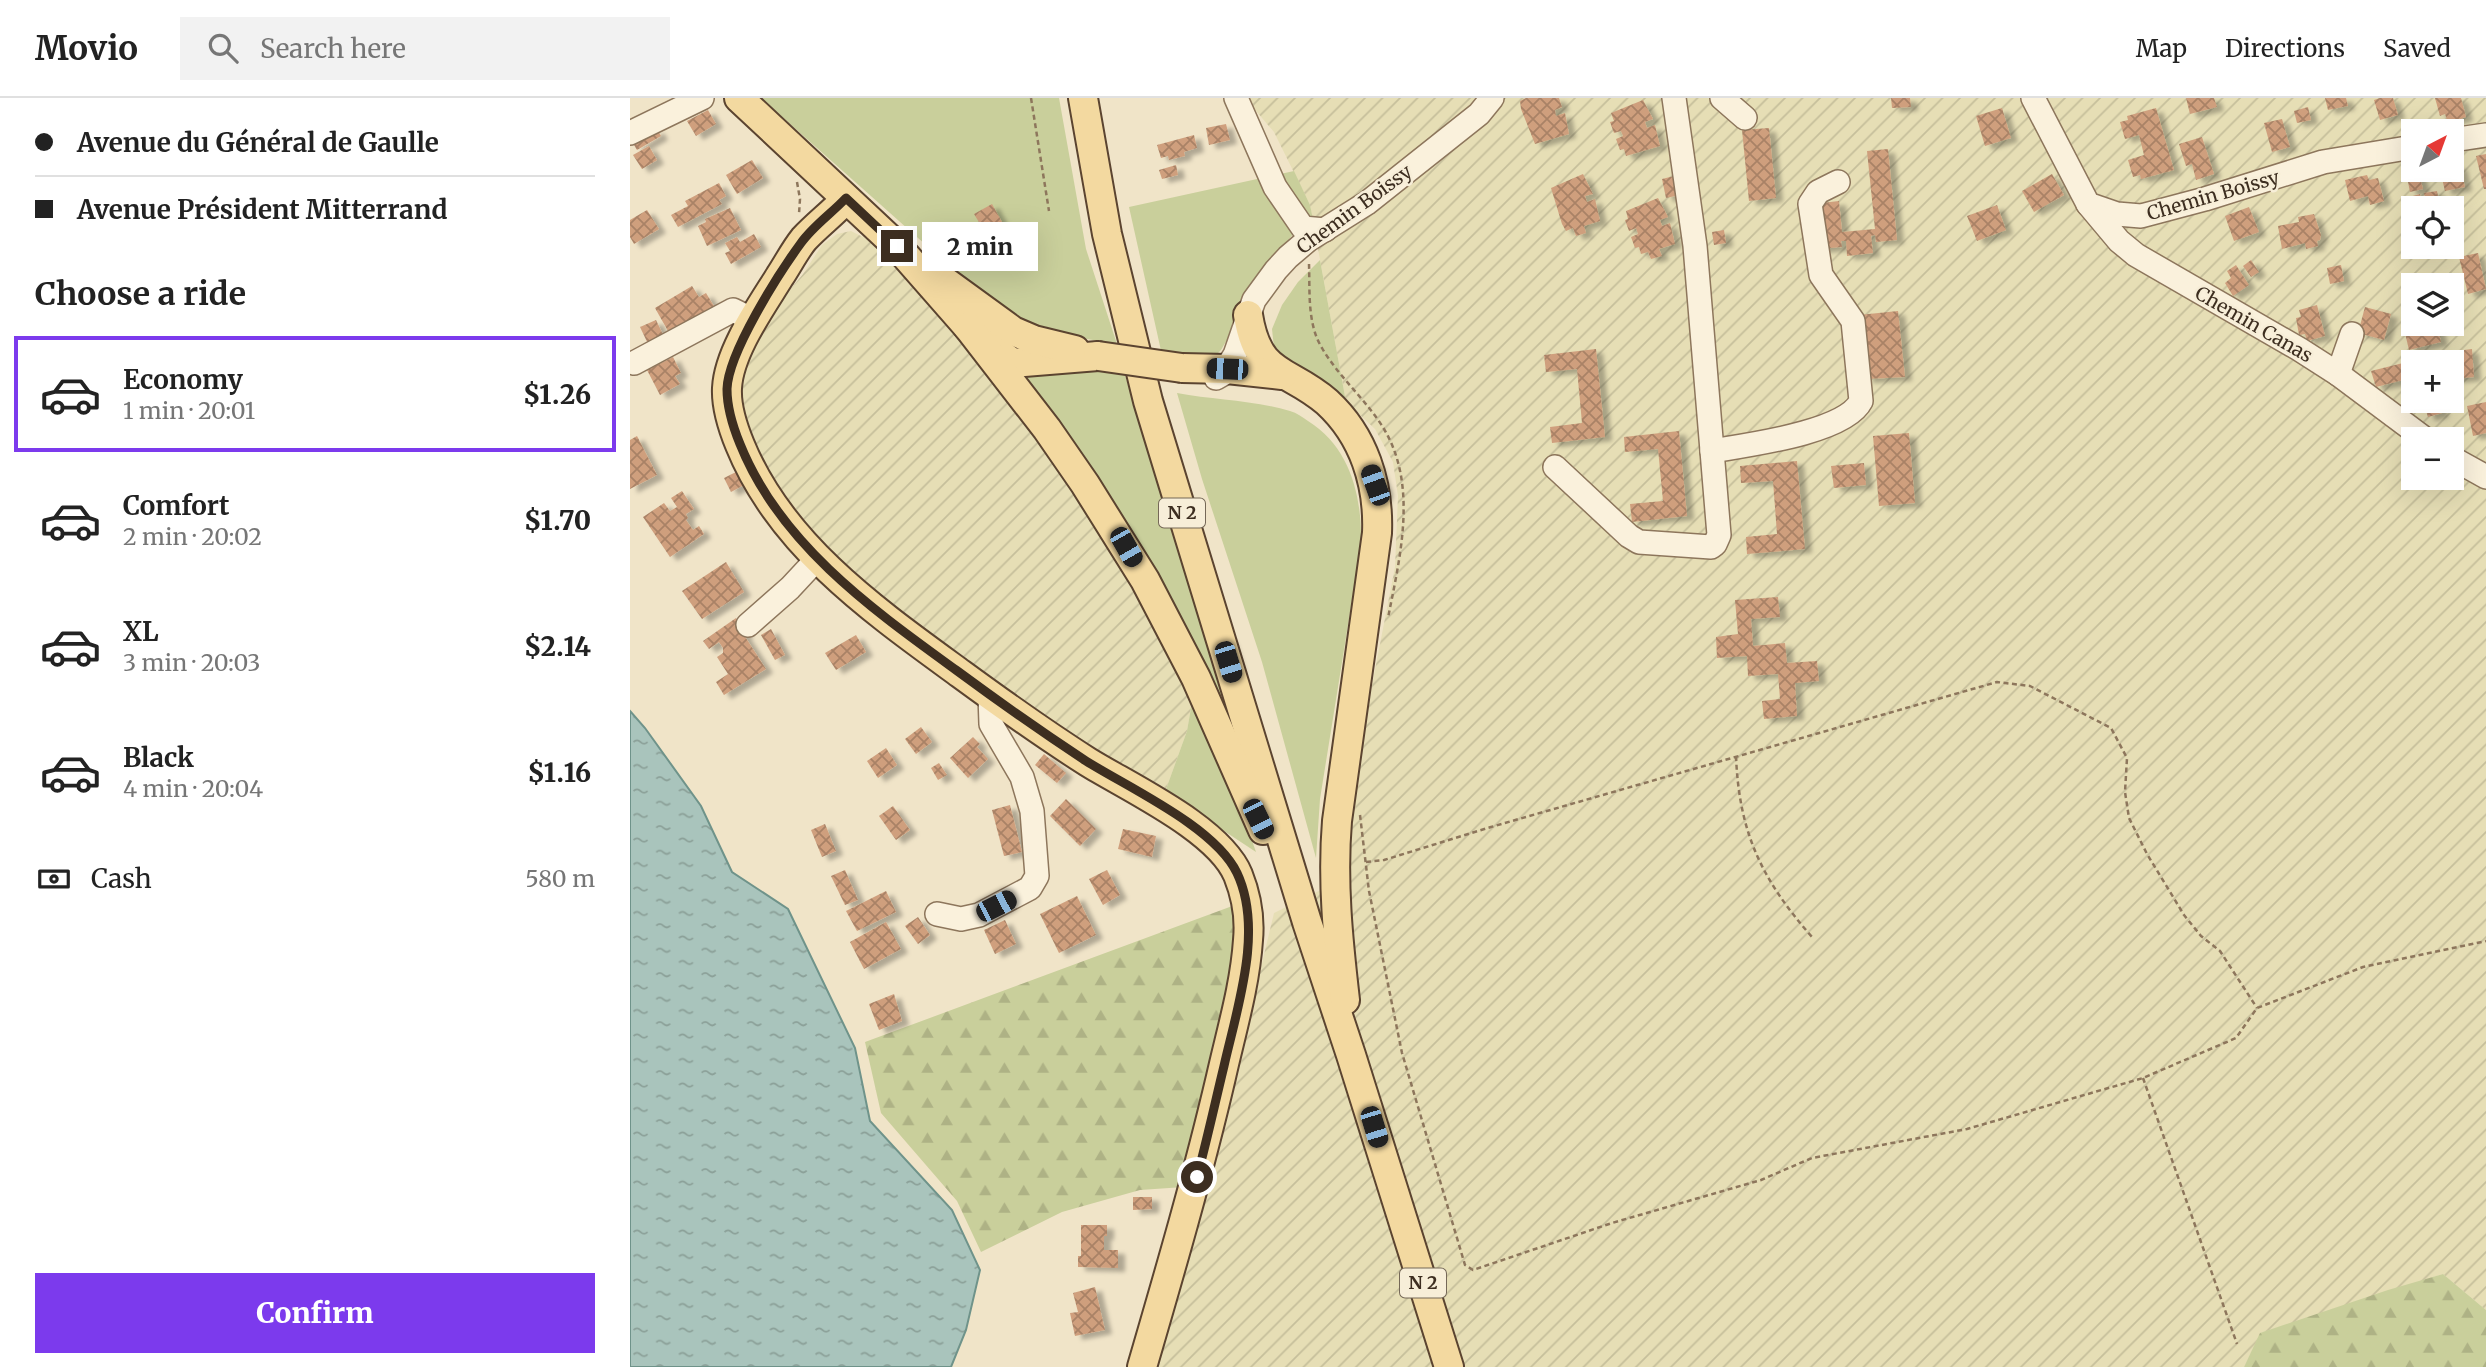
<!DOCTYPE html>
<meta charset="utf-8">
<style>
:root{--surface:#fff;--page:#f2f2f2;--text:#222;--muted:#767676;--line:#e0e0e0;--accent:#7c3aed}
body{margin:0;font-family:Merriweather,serif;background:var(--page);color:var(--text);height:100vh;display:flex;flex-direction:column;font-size:26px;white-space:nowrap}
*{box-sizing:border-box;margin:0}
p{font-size:23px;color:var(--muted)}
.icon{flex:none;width:38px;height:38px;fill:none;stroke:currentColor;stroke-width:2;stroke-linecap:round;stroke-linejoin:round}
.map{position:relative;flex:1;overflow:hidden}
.drawer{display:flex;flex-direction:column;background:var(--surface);width:630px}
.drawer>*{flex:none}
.hud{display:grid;align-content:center;height:154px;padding:0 35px;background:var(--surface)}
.needle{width:46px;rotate:41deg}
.controls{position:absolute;left:1771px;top:21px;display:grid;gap:14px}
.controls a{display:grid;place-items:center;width:63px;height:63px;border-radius:0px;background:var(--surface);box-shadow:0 7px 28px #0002;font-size:35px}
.end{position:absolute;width:32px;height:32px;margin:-16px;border:9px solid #3d2e20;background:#fff;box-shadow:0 0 0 4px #fff}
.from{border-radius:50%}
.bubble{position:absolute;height:49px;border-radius:0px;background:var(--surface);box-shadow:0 7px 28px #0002;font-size:23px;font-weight:800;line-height:49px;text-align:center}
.car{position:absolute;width:21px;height:42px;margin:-21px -10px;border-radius:9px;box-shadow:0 0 5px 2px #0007;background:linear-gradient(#222 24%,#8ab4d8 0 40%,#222 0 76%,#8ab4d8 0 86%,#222 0)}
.hud b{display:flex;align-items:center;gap:24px;height:66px;font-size:26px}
.hud b+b{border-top:2px solid var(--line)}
.hud i{width:18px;height:18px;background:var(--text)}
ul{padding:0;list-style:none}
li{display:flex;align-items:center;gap:21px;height:116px;margin:0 14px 10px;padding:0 21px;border:4px solid transparent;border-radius:0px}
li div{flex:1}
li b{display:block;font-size:26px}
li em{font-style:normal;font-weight:800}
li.selected{border-color:var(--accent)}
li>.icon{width:63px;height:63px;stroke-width:1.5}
h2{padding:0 35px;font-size:32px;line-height:84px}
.pay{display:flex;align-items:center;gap:18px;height:77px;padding:0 35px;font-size:26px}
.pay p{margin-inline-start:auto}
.action{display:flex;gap:14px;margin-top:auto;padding:14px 35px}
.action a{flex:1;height:80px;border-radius:0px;background:var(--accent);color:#fff;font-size:28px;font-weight:800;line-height:80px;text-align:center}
header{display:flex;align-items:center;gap:42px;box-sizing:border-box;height:98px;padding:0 35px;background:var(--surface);border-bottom:2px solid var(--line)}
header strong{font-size:33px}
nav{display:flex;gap:38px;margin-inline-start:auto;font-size:24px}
.search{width:490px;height:63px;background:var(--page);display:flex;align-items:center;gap:18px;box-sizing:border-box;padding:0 24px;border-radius:0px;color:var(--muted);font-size:26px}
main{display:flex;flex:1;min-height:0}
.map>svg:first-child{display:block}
</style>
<header>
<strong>Movio</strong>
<div class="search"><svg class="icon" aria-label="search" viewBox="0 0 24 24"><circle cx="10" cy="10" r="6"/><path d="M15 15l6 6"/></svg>Search here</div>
<nav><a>Map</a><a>Directions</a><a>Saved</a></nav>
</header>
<main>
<section class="drawer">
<div class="hud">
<b><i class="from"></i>Avenue du Général de Gaulle</b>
<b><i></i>Avenue Président Mitterrand</b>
</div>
<h2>Choose a ride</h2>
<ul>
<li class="selected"><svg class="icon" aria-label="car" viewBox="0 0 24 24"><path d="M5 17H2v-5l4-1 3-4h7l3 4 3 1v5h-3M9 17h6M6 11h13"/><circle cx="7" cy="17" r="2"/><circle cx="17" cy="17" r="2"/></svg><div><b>Economy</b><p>1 min · 20:01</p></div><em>$1.26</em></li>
<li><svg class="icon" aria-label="car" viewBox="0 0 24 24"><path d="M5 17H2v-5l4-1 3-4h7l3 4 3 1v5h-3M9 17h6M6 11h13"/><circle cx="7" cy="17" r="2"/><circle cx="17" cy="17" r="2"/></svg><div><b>Comfort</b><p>2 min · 20:02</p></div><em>$1.70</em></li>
<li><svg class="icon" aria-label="car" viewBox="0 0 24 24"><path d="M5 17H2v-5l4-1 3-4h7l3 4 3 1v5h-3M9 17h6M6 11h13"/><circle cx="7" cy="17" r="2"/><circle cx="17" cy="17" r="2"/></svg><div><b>XL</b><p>3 min · 20:03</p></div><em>$2.14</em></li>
<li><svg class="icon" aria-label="car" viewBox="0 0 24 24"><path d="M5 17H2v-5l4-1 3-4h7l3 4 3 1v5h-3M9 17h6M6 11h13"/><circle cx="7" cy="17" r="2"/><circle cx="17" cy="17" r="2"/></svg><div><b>Black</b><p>4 min · 20:04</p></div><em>$1.16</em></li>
</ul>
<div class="pay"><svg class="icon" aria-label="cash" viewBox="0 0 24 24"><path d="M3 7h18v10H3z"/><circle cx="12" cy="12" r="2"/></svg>Cash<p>580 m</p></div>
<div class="action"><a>Confirm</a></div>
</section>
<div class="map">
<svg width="1856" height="1269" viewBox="0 0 1856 1269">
<defs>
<pattern id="farmland-furrows" width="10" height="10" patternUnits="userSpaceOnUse" patternTransform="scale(1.75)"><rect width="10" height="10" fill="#e6deb5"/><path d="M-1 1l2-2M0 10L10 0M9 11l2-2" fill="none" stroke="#c6bf9b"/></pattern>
<pattern id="forest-firs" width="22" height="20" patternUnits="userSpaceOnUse" patternTransform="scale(1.75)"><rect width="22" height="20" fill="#c9cf9b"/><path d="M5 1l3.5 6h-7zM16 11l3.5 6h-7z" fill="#aeb285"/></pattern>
<pattern id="water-ripples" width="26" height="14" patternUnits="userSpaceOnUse" patternTransform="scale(1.75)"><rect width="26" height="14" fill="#a9c4bc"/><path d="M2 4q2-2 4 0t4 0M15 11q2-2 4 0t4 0" fill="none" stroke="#8ba098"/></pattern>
<pattern id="building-cross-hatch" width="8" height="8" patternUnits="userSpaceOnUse" patternTransform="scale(1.75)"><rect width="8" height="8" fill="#cf9f7d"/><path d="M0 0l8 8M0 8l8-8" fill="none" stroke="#a98266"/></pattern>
<filter id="shadow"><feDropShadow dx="7" dy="4" stdDeviation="2" flood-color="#0004"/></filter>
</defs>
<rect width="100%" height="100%" fill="#f0e4c8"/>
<g fill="url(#farmland-furrows)" fill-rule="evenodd">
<path d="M615,0H1856V1212L1813,1176L1631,1235L1614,1269H522L588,1049L644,815L711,782L720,700L765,469L768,398L763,364L745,331L716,304L680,107L644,34ZM1783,33H1822V72H1783ZM1783,110H1822V149H1783ZM1783,187H1822V226H1783ZM1783,264H1822V303H1783ZM1783,341H1822V380H1783Z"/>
<polygon points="221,133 239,142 253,155 302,209 363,282 425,366 474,440 527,534 562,604 557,633 535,694 460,648 378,593 270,517 232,485 194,447 154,399 128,356 114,325 109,299 114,274 122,250 154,199 173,176 192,147 207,136"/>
</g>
<g fill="#c9cf9b">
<polygon points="131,0 429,0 456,151 487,246 415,234 361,205"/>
<polygon points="664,73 680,107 685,131 665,134 648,154 591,252 584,259 534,266 499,109"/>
<polygon points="690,162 716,304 662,275 644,250 642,231 652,207 668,184"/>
<polygon points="461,270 494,274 615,668 544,508 521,465 393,278"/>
<path d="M547,295C584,302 623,302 660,313C667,315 672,319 678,323C721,350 732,399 731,446L690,701L686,760L632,564L572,381Z"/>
<polygon points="562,604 600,680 626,754 535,694 557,633"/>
</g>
<g fill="url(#forest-firs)">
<polygon points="605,807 605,866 554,1089 510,1092 432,1114 351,1154 327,1103 251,1015 235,944"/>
<polygon points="1813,1176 1856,1212 1856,1269 1614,1269 1630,1235 1758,1192"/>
</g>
<polygon fill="url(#water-ripples)" stroke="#6f938a" stroke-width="2" points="0,613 15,630 71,708 102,774 158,811 225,950 240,1023 322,1112 350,1172 336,1232 321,1269 0,1269"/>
<g fill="url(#building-cross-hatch)" filter="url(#shadow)">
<polygon points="896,0 929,0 932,9 925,12 926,18 935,15 939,36 905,46 891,11 890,3"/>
<polygon points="1261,0 1280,0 1281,9 1262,10"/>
<polygon points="1556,0 1584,0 1587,9 1560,16"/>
<polygon points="1695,0 1716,0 1718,8 1698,12"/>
<polygon points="1750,0 1763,0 1768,17 1750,22 1744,2"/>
<polygon points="1805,0 1831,0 1836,19 1818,25 1815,16 1810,18"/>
<polygon points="1013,2 1023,21 1015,24 1017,30 1025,27 1030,48 996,58 994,51 990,52 986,41 993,38 991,33 984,35 980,24 984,23 981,15"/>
<polygon points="1678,9 1681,22 1667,25 1664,13"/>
<polygon points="1372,10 1381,40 1355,48 1346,18"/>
<polygon points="1526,10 1544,72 1511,81 1510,77 1503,79 1498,62 1514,57 1509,37 1495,41 1490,24 1498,22 1497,18"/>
<polygon points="78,12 86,26 66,38 57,23"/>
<polygon points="1652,21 1660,49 1642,54 1634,25"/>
<polygon points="596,26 600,42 579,47 576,30"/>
<polygon points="1139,30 1146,100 1119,103 1112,32"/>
<polygon points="27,31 31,38 7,52 4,47"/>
<polygon points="564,37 567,50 554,54 555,58 539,62 538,58 531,60 527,47"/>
<polygon points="1572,39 1584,76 1566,82 1562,66 1556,68 1549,46"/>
<polygon points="19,48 27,62 12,71 3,57"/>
<polygon points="1258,51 1267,142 1246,144 1245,137 1241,138 1243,155 1217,158 1216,143 1211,143 1212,149 1188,151 1182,106 1209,103 1212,134 1245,131 1237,53"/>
<polygon points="1856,56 1856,91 1854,91 1846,58"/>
<polygon points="122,62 133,80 107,96 96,77"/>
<polygon points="546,67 548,77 532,81 529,72"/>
<polygon points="1830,67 1835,89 1815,93 1810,72 1822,72 1822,69"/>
<polygon points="1788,72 1793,91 1780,94 1776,74"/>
<polygon points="953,76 963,96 955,98 957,104 965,101 970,123 954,128 956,135 946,138 943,130 936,133 932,126 921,90"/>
<polygon points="1422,76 1434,97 1404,114 1392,93"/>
<polygon points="1737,77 1739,82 1748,80 1754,103 1740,107 1738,98 1720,103 1715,82"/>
<polygon points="1044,78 1045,98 1036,100 1032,81"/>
<polygon points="89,85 96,98 89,102 92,106 48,129 41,117 58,108 55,103"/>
<polygon points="1807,93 1810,108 1797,110 1794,95"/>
<polygon points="1790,96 1792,108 1782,110 1779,99"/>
<polygon points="1028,100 1038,119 1030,122 1032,128 1040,125 1045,146 1029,151 1032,158 1021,161 1018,154 1011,156 1009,149 1005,150 1001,139 1008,136 1006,130 999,133 995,122 998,121 996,113"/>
<polygon points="362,106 372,124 355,134 344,116"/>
<polygon points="1367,107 1376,132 1347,143 1337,118"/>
<polygon points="1619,109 1629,134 1604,143 1595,118"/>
<polygon points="100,110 111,132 77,148 68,128 76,124 75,121"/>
<polygon points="17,112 29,131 4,146 0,139 0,122"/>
<polygon points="1684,116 1691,137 1690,142 1687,143 1688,148 1676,151 1675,145 1652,151 1648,128 1669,124 1668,119"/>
<polygon points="1094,132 1096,145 1084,147 1082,134"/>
<polygon points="124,136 131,149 101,166 95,155 100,153 95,145 107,139 110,144"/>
<polygon points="1848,155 1856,191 1838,196 1829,159"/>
<polygon points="1621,162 1629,174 1621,179 1613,168"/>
<polygon points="1606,167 1619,187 1603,198 1595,185 1601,180 1597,173"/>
<polygon points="1711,167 1714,183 1700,186 1697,170"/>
<polygon points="62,188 69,199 76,195 87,213 68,224 65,219 58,223 62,229 52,234 48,227 38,233 25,210"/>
<polygon points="1687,207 1695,238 1677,243 1675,236 1669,237 1666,220 1671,219 1669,212"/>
<polygon points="1735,209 1761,216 1754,242 1728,235"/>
<polygon points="1268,213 1275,279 1236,281 1229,217"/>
<polygon points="26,222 36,243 20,250 10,229"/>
<polygon points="1807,227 1811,244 1779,252 1775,235"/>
<polygon points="966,251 975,339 922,345 920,329 952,325 947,271 916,274 914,257"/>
<polygon points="1842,251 1844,279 1822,281 1819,254"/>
<polygon points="43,259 51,275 45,278 50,286 30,297 17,272"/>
<polygon points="1773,265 1777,281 1746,289 1741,273"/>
<polygon points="1793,303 1809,303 1812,315 1798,319"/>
<polygon points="1856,304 1856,335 1843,338 1837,308"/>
<polygon points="1049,333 1057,418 1002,424 1000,406 1033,403 1028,351 995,354 994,339"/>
<polygon points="1279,335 1285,405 1249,408 1243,338"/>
<polygon points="7,338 27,377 0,391 0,342"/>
<polygon points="1167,363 1175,451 1117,456 1116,439 1147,436 1143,383 1111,385 1110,368"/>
<polygon points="1234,365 1236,387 1204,390 1201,368"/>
<polygon points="108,373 114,387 101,394 94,380"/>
<polygon points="52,393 64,411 56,416 58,420 56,422 63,432 69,428 74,436 40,459 13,419 34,405 40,413 47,409 41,400"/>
<polygon points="96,464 114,494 72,521 52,493"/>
<polygon points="1148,499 1150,519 1121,521 1123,548 1155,545 1157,565 1187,563 1189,583 1165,585 1167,618 1134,621 1132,603 1150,601 1148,576 1118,578 1117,558 1087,560 1086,539 1108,536 1105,502"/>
<polygon points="106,520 116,535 114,537 136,571 94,597 86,584 98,576 87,559 93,555 93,550 89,544 79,551 73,543"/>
<polygon points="141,531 155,557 145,562 131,537"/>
<polygon points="226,537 236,554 206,572 195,555"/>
<polygon points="291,629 302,644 286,656 275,641"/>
<polygon points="343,639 350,646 347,649 358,661 338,680 320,660"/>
<polygon points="256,650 267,667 248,680 237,663"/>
<polygon points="414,656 436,675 427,685 405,667"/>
<polygon points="309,665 317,677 308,682 301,670"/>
<polygon points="436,701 466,731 450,748 420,718"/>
<polygon points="380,707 392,754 374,758 362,712"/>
<polygon points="263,708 280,732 266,742 249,718"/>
<polygon points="195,726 206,753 192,759 181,732"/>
<polygon points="493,731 526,738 522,759 488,751"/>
<polygon points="215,772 228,802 215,807 201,778"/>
<polygon points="477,772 490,797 473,807 459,781"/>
<polygon points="256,793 266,814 227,833 216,813"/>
<polygon points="447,798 466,837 429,855 410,816"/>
<polygon points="288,819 300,837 288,846 275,828"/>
<polygon points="375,822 386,846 365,856 354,832"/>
<polygon points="256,824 271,851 234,871 220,844"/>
<polygon points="264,896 272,923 249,932 239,906"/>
<polygon points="503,1099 522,1099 522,1111 503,1112"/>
<polygon points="451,1127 477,1127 477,1138 474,1138 474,1152 488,1152 488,1170 448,1169 448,1158 451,1158"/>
<polygon points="465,1189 475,1232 445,1238 440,1215 448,1214 443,1195"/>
</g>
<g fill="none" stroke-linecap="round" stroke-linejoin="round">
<g stroke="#8d765c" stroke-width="26">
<g id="minor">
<polyline points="606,0 645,89 673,130 695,132"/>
<polyline points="1092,0 1115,20"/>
<polyline points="1403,0 1458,106 1487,116 1511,118 1575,101 1693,64 1783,49"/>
<polyline points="0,35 72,0"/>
<polyline points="1822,42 1856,37"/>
<polyline points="1458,106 1489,143 1506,157 1669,251 1708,276 1795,341"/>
<polyline points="4,265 103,212 123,222"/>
<polyline points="1708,276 1722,236"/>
<polyline points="586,280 593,276 605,257 624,202 646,172 658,159 678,142 737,105 849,16 862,0"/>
<path d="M1082,353C1116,347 1215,335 1231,303L1223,223L1191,177L1180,106L1188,94L1208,84"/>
<polyline points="1822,360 1856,379"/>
<polyline points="925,369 999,438 1009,444 1081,449 1085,446 1089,437 1065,148 1044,0"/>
<polyline points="118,527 160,490 187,461"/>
<polyline points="307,816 331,821 349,817 400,790 407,778 402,713 392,679 361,626 360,597"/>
</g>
</g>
<g stroke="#5b4430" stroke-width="32">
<g id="major">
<polyline points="109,0 267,148 338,229 382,265 468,258"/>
<polyline points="453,0 477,136 518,303 677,824 721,957 819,1269"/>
<path d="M216,101C203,115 187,127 174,141C165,152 158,166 150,178C131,209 99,253 97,290C96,309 103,330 110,347C151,448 246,514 331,576C372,606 414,636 458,664C500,690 589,731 608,777C616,797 620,821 618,842C615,888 601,934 591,979C568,1077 540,1173 512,1269"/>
<polyline points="313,182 383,233 404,242 445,252"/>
<path d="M618,217C628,280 658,270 697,304C734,338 749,386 747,435L707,723C702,783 708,842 715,902"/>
<polyline points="338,229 417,331 455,386 515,482 566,580 633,732"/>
<polyline points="552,270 597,271 652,277"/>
</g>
</g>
<g stroke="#8d765c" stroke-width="2.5" stroke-dasharray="5 3.5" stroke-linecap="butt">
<polyline points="401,0 419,113"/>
<polyline points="167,84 170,101 169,116"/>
<path d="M679,166C680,193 677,226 692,250C708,278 738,304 754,331C788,388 770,459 758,520"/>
<path d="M1106,658C1109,735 1132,782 1182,839"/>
<polyline points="730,717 739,793 772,955 835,1167 843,1172 982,1125 1131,1082 1182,1060 1337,1031 1513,980 1606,940 1627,910 1733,869 1856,843"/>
<polyline points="736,764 754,762 861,729 1367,584 1400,588 1481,630 1497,660 1495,694 1499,720 1517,756 1554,817 1571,838 1590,853 1627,910"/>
<polyline points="1513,980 1607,1246"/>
</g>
<use href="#minor" stroke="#faf1dc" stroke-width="23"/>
<use href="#major" stroke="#f3d9a0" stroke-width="28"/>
<g stroke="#5b4430" stroke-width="32" stroke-linecap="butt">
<polyline id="major-bridge" points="468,258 552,270"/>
</g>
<use href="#major-bridge" stroke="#f3d9a0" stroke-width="28"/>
</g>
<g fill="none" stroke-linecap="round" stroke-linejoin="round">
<path stroke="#3d2e20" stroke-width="9" d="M267,148L216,100C202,115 183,128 171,145C149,175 98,255 97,291C97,309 103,329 110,346C150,446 242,511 326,572C368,603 412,634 456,663C499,690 585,729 607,775C634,832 607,910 594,968C585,1005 577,1042 567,1079"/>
</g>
<g text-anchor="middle" stroke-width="5" stroke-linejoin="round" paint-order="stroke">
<g fill="#f7eed8" stroke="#756857" stroke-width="2">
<rect x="529" y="400.5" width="46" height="29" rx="5"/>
<rect x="770" y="1170.5" width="46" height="29" rx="5"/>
</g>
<g font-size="18" font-weight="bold" fill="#3d2e20">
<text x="552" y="421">N 2</text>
<text x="793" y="1191">N 2</text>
</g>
<g font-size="19" fill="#3d2e20" stroke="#f7eed8">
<text transform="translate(1583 97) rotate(-16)" y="7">Chemin Boissy</text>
<text transform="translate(724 111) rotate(-36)" y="7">Chemin Boissy</text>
<text transform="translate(1624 226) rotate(30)" y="7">Chemin Canas</text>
</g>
</g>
</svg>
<div class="controls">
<a><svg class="needle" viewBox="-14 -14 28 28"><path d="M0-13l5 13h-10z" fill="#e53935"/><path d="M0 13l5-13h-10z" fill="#767676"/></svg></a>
<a><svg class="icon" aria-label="locate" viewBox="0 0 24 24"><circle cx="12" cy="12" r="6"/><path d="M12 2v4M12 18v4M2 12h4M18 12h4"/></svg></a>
<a><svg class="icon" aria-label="layers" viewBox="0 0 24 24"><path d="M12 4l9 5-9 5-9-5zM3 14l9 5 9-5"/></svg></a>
<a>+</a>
<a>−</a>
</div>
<i class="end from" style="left:567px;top:1079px"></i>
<i class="end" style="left:267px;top:148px"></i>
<div class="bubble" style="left:292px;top:124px;width:116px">2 min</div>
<i class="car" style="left:597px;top:271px;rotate:272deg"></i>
<i class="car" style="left:745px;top:387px;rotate:340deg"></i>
<i class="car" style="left:496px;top:449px;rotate:150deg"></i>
<i class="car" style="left:598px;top:564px;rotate:163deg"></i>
<i class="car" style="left:628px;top:721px;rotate:154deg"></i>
<i class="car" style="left:366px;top:808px;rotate:63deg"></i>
<i class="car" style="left:744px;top:1029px;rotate:163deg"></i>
</div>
</main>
